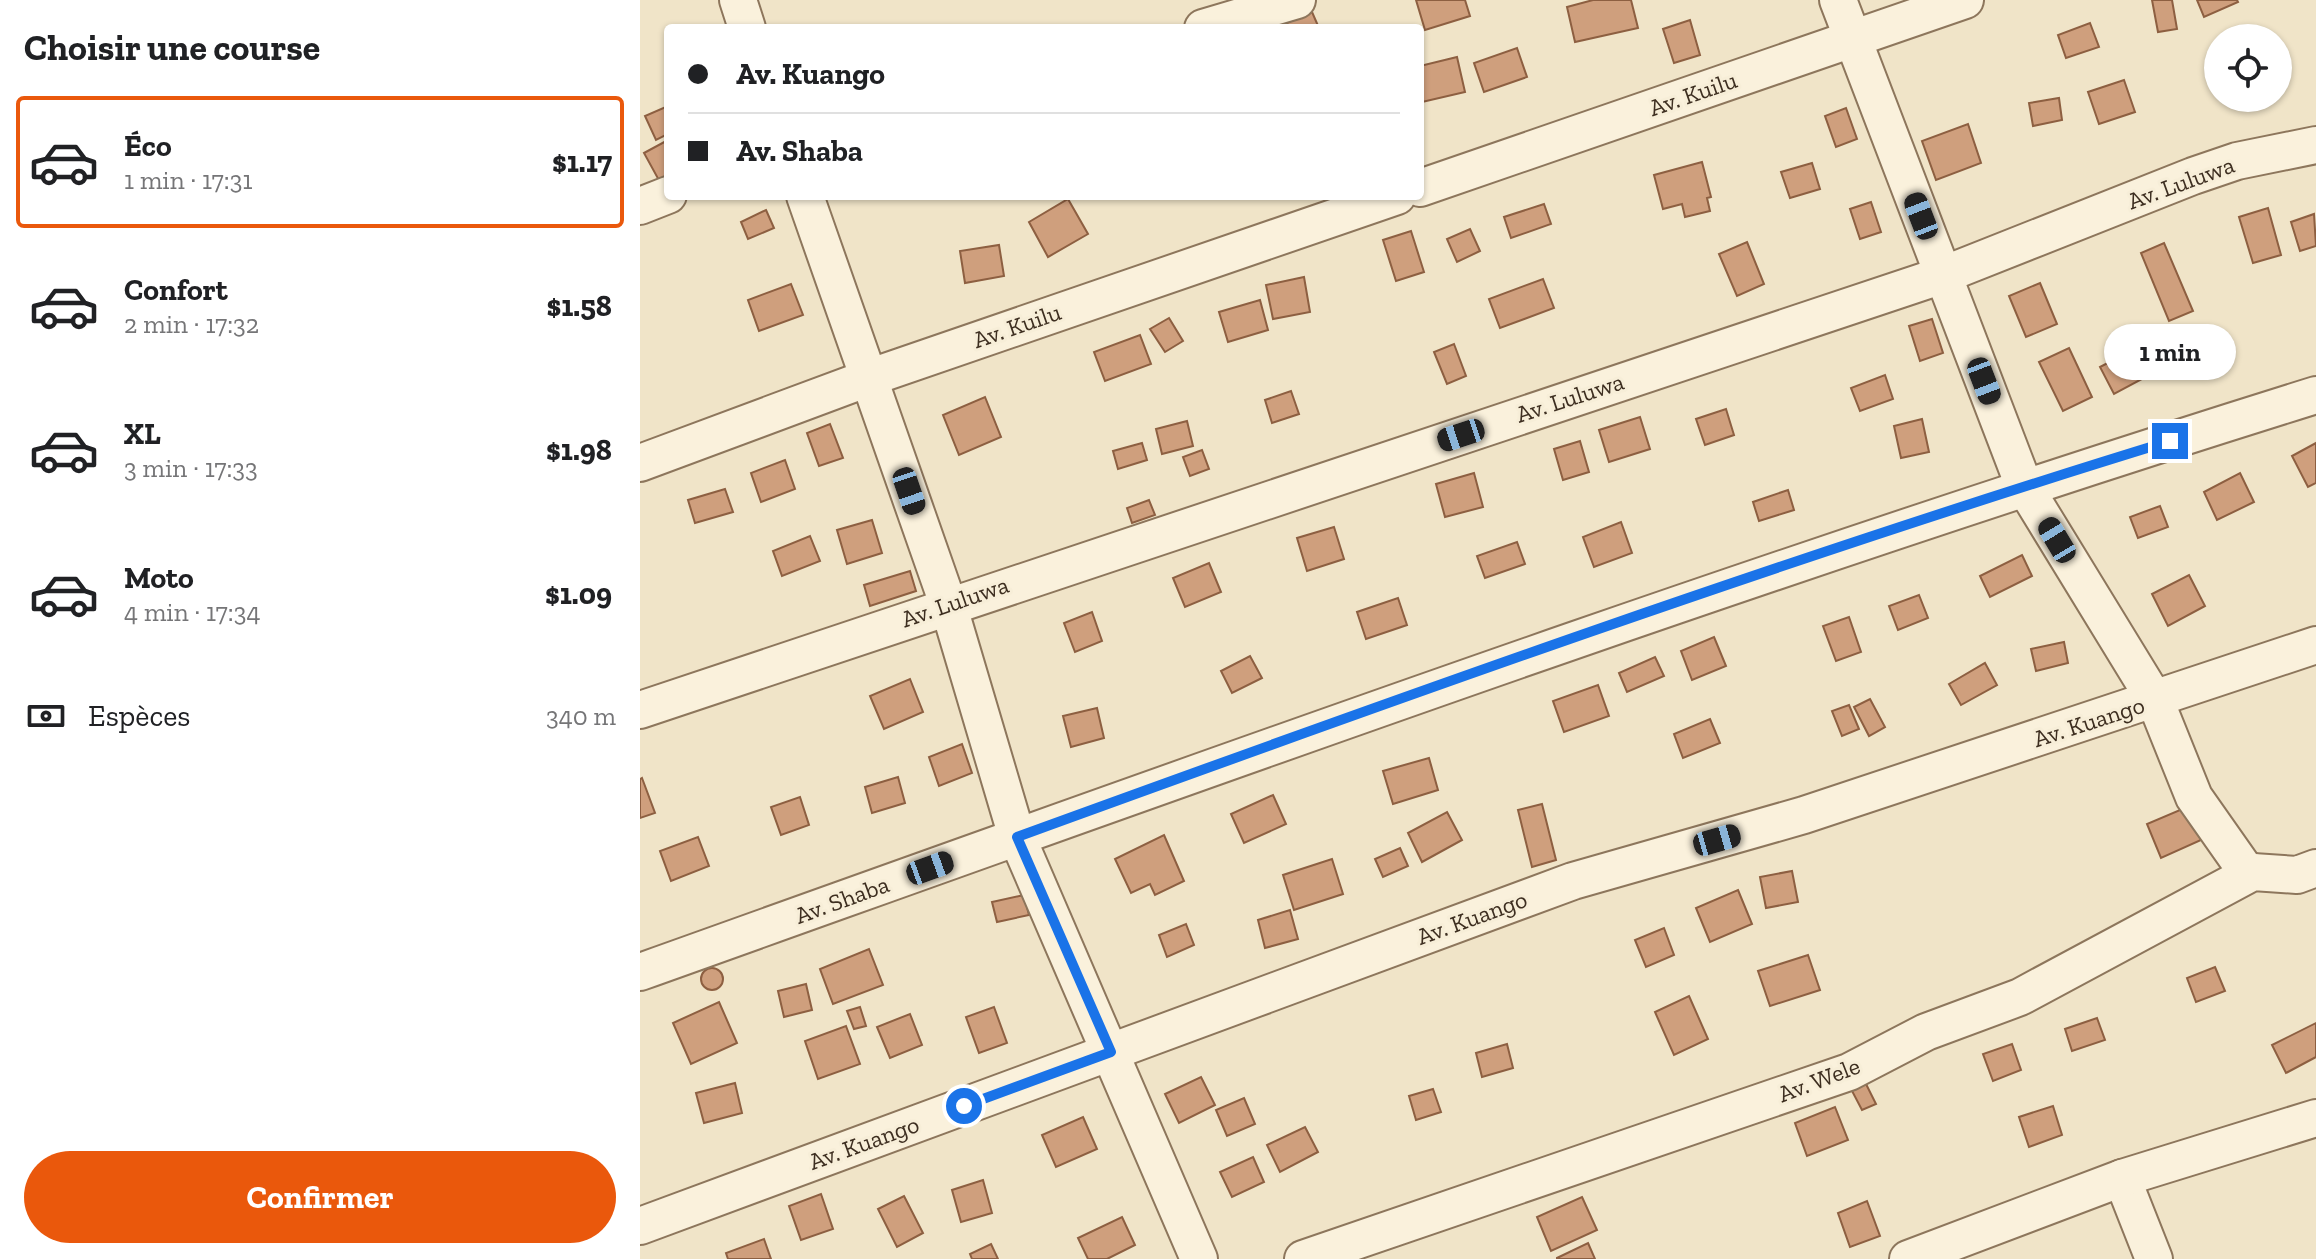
<!DOCTYPE html>
<html lang="fr">
<meta charset="utf-8">
<style>
:root{--surface:#fff;--page:#f6f6f6;--text:#202124;--muted:#757577;--line:#e0e0e0;--accent:#ea580c}
body{margin:0;font-family:"Zilla Slab",serif;background:var(--page);color:var(--text);height:100vh;display:flex;flex-direction:column;font-size:30px;white-space:nowrap}
*{box-sizing:border-box;margin:0}
p{font-size:26px;color:var(--muted)}
.icon{flex:none;width:44px;height:44px;fill:none;stroke:currentColor;stroke-width:2;stroke-linecap:round;stroke-linejoin:round}
.map{position:relative;flex:1;overflow:hidden}
.details{display:flex;flex-direction:column;background:var(--surface);width:640px}
.details>*{flex:none}
.guide{position:absolute;left:24px;top:24px;width:760px;height:176px;border-radius:8px;box-shadow:0 2px 6px #0004;display:grid;align-content:center;height:176px;padding:0 24px;background:var(--surface)}
.fabs{position:absolute;left:1564px;top:24px;display:grid;gap:16px}
.fabs a{display:grid;place-items:center;width:88px;height:88px;border-radius:50%;background:var(--surface);box-shadow:0 2px 6px #0004;font-size:40px}
.end{position:absolute;width:36px;height:36px;margin:-18px;border:10px solid #1a73e8;background:#fff;box-shadow:0 0 0 4px #fff}
.from{border-radius:50%}
.bubble{position:absolute;height:56px;border-radius:28px;background:var(--surface);box-shadow:0 2px 6px #0004;font-size:26px;font-weight:800;line-height:56px;text-align:center}
.car{position:absolute;width:24px;height:48px;margin:-24px -12px;border-radius:10px;box-shadow:0 0 6px 2px #0007;background:linear-gradient(#222 24%,#8ab4d8 0 40%,#222 0 76%,#8ab4d8 0 86%,#222 0)}
.guide b{display:flex;align-items:center;gap:28px;height:76px;font-size:30px}
.guide b+b{border-top:2px solid var(--line)}
.guide i{width:20px;height:20px;background:var(--text)}
ul{padding:0;list-style:none}
li{display:flex;align-items:center;gap:24px;height:132px;margin:0 16px 12px;padding:0 8px;border:4px solid transparent;border-radius:8px}
li div{flex:1}
li b{display:block;font-size:30px}
li em{font-style:normal;font-weight:800}
li.selected{border-color:var(--accent)}
li>.icon{width:72px;height:72px;stroke-width:1.5}
h2{padding:0 24px;font-size:36px;line-height:96px}
.pay{display:flex;align-items:center;gap:20px;height:88px;padding:0 24px;font-size:30px}
.pay p{margin-inline-start:auto}
.primary-button{display:flex;gap:16px;margin-top:auto;padding:16px 24px}
.primary-button a{flex:1;height:92px;border-radius:48px;background:var(--accent);color:#fff;font-size:32px;font-weight:800;line-height:92px;text-align:center}
main{display:flex;flex:1;min-height:0}
.map>svg:first-child{display:block}
</style>
<main>
<section class="details">
<h2>Choisir une course</h2>
<ul>
<li class="selected"><svg class="icon" aria-label="car" viewBox="0 0 24 24"><path d="M5 17H2v-5l4-1 3-4h7l3 4 3 1v5h-3M9 17h6M6 11h13"/><circle cx="7" cy="17" r="2"/><circle cx="17" cy="17" r="2"/></svg><div><b>Éco</b><p>1 min · 17:31</p></div><em>$1.17</em></li>
<li><svg class="icon" aria-label="car" viewBox="0 0 24 24"><path d="M5 17H2v-5l4-1 3-4h7l3 4 3 1v5h-3M9 17h6M6 11h13"/><circle cx="7" cy="17" r="2"/><circle cx="17" cy="17" r="2"/></svg><div><b>Confort</b><p>2 min · 17:32</p></div><em>$1.58</em></li>
<li><svg class="icon" aria-label="car" viewBox="0 0 24 24"><path d="M5 17H2v-5l4-1 3-4h7l3 4 3 1v5h-3M9 17h6M6 11h13"/><circle cx="7" cy="17" r="2"/><circle cx="17" cy="17" r="2"/></svg><div><b>XL</b><p>3 min · 17:33</p></div><em>$1.98</em></li>
<li><svg class="icon" aria-label="car" viewBox="0 0 24 24"><path d="M5 17H2v-5l4-1 3-4h7l3 4 3 1v5h-3M9 17h6M6 11h13"/><circle cx="7" cy="17" r="2"/><circle cx="17" cy="17" r="2"/></svg><div><b>Moto</b><p>4 min · 17:34</p></div><em>$1.09</em></li>
</ul>
<div class="pay"><svg class="icon" aria-label="cash" viewBox="0 0 24 24"><path d="M3 7h18v10H3z"/><circle cx="12" cy="12" r="2"/></svg>Espèces<p>340 m</p></div>
<div class="primary-button"><a>Confirmer</a></div>
</section>
<div class="map">
<svg width="1676" height="1259" viewBox="0 0 1676 1259">
<rect width="100%" height="100%" fill="#f0e4c8"/>
<g fill="#cf9f7d" stroke="#8d5f41" stroke-width="2">
<polygon points="776,0 825,0 830,16 785,30"/>
<polygon points="953,0 991,0 998,28 935,42 927,7"/>
<polygon points="1512,0 1532,0 1537,29 1518,32"/>
<polygon points="1557,0 1597,0 1598,2 1564,17"/>
<polygon points="672,12 679,28 635,28"/>
<polygon points="1050,20 1060,55 1034,63 1023,29"/>
<polygon points="1450,23 1459,47 1426,58 1418,35"/>
<polygon points="877,48 887,77 844,92 834,63"/>
<polygon points="817,57 825,92 782,102 780,66"/>
<polygon points="1484,80 1495,112 1459,124 1448,92"/>
<polygon points="1419,98 1422,120 1393,126 1389,103"/>
<polygon points="28,106 28,134 16,140 5,116"/>
<polygon points="1206,108 1217,139 1196,147 1185,116"/>
<polygon points="1328,124 1341,163 1296,180 1282,141"/>
<polygon points="28,140 28,180 21,184 4,153"/>
<polygon points="1062,162 1071,197 1067,198 1070,211 1045,217 1042,204 1023,209 1014,175"/>
<polygon points="1172,163 1180,189 1150,198 1141,172"/>
<polygon points="428,199 448,234 408,257 389,222"/>
<polygon points="1231,202 1241,232 1220,239 1210,209"/>
<polygon points="904,204 911,224 871,238 864,217"/>
<polygon points="1628,208 1641,255 1613,263 1599,217"/>
<polygon points="126,210 134,228 108,239 101,222"/>
<polygon points="1674,214 1676,246 1660,251 1651,222"/>
<polygon points="830,229 840,251 817,262 807,239"/>
<polygon points="771,231 784,272 756,281 743,240"/>
<polygon points="1107,242 1124,284 1097,296 1079,254"/>
<polygon points="1524,243 1553,311 1529,321 1501,253"/>
<polygon points="359,245 364,276 325,283 320,251"/>
<polygon points="664,277 670,312 633,319 626,285"/>
<polygon points="903,279 914,308 860,328 849,299"/>
<polygon points="1400,283 1417,324 1386,337 1369,296"/>
<polygon points="151,284 163,315 119,331 108,300"/>
<polygon points="620,300 628,330 588,342 579,312"/>
<polygon points="529,318 543,341 525,352 510,329"/>
<polygon points="1292,319 1303,353 1280,361 1269,326"/>
<polygon points="1529,331 1543,357 1474,394 1460,367"/>
<polygon points="500,335 511,364 465,381 454,352"/>
<polygon points="814,344 826,376 807,384 794,352"/>
<polygon points="1429,348 1452,397 1423,411 1399,362"/>
<polygon points="1245,375 1253,399 1220,411 1211,388"/>
<polygon points="651,391 659,414 632,423 625,400"/>
<polygon points="345,397 361,437 319,455 303,415"/>
<polygon points="1086,409 1094,435 1065,445 1056,419"/>
<polygon points="1000,417 1010,449 969,462 959,430"/>
<polygon points="1282,419 1289,452 1261,458 1254,426"/>
<polygon points="547,421 553,446 522,454 516,429"/>
<polygon points="190,424 203,458 179,466 167,433"/>
<polygon points="940,441 949,472 923,480 914,449"/>
<polygon points="502,443 507,460 478,469 473,451"/>
<polygon points="1676,443 1676,483 1668,487 1652,456"/>
<polygon points="562,450 569,469 550,476 543,457"/>
<polygon points="145,460 155,489 121,502 111,473"/>
<polygon points="834,473 843,507 805,517 796,484"/>
<polygon points="1600,473 1614,502 1577,520 1564,492"/>
<polygon points="85,489 93,512 55,523 48,500"/>
<polygon points="1148,490 1154,510 1119,521 1113,502"/>
<polygon points="509,500 515,515 492,523 487,508"/>
<polygon points="1520,506 1528,527 1498,538 1490,517"/>
<polygon points="232,520 242,553 207,564 197,530"/>
<polygon points="981,522 992,553 954,567 943,537"/>
<polygon points="694,527 704,559 667,571 657,538"/>
<polygon points="170,536 180,561 142,576 133,551"/>
<polygon points="877,542 885,564 845,578 837,556"/>
<polygon points="1382,555 1392,576 1350,597 1340,576"/>
<polygon points="569,563 581,592 545,607 533,578"/>
<polygon points="270,571 276,591 230,606 224,585"/>
<polygon points="1549,575 1565,606 1528,626 1512,594"/>
<polygon points="1279,595 1288,618 1258,630 1249,606"/>
<polygon points="758,598 767,625 726,639 717,612"/>
<polygon points="452,612 462,641 435,652 424,623"/>
<polygon points="1209,617 1221,652 1196,661 1183,626"/>
<polygon points="1074,637 1086,666 1052,680 1041,651"/>
<polygon points="1424,642 1428,663 1396,671 1391,649"/>
<polygon points="610,656 622,678 592,693 581,671"/>
<polygon points="1015,657 1024,676 987,692 979,673"/>
<polygon points="1345,663 1357,685 1321,705 1309,684"/>
<polygon points="270,679 283,712 244,729 230,696"/>
<polygon points="958,685 969,716 924,732 913,701"/>
<polygon points="1230,699 1245,727 1229,736 1214,707"/>
<polygon points="1209,705 1219,729 1202,736 1192,711"/>
<polygon points="457,708 464,738 431,747 423,716"/>
<polygon points="1070,719 1080,743 1043,758 1034,734"/>
<polygon points="322,744 332,773 299,786 289,757"/>
<polygon points="789,758 798,790 753,804 743,771"/>
<polygon points="258,777 265,803 232,813 225,787"/>
<polygon points="2,778 15,813 0,818 0,779"/>
<polygon points="633,795 646,824 604,843 591,814"/>
<polygon points="160,797 169,825 141,835 131,807"/>
<polygon points="902,804 916,860 892,867 878,810"/>
<polygon points="1547,807 1561,840 1521,858 1507,824"/>
<polygon points="807,812 822,840 782,862 768,833"/>
<polygon points="524,835 544,881 515,895 510,884 491,893 475,859"/>
<polygon points="58,837 69,866 31,881 20,851"/>
<polygon points="760,848 768,866 743,877 735,859"/>
<polygon points="692,859 703,894 654,910 643,875"/>
<polygon points="1152,871 1158,902 1126,908 1120,877"/>
<polygon points="1098,890 1112,924 1070,942 1056,908"/>
<polygon points="384,895 389,915 357,922 352,902"/>
<polygon points="650,910 658,939 625,948 618,920"/>
<polygon points="546,924 554,945 527,957 519,935"/>
<polygon points="1024,928 1034,955 1006,967 995,940"/>
<polygon points="229,949 243,985 193,1004 180,969"/>
<polygon points="1168,955 1180,990 1130,1006 1118,971"/>
<polygon points="1575,967 1585,991 1556,1002 1547,978"/>
<circle cx="72" cy="979" r="11"/>
<polygon points="166,984 172,1010 144,1017 138,991"/>
<polygon points="1049,996 1068,1039 1034,1055 1015,1012"/>
<polygon points="79,1002 97,1043 51,1064 33,1023"/>
<polygon points="220,1007 226,1026 214,1029 207,1011"/>
<polygon points="354,1007 367,1043 339,1053 326,1017"/>
<polygon points="270,1014 282,1045 250,1058 237,1027"/>
<polygon points="1457,1018 1465,1040 1432,1051 1425,1029"/>
<polygon points="1676,1023 1676,1057 1646,1073 1632,1045"/>
<polygon points="206,1026 220,1064 178,1079 165,1041"/>
<polygon points="867,1044 873,1068 842,1077 836,1053"/>
<polygon points="1372,1044 1381,1070 1353,1081 1343,1054"/>
<polygon points="561,1077 575,1105 539,1123 525,1094"/>
<polygon points="1225,1082 1236,1104 1222,1110 1211,1089"/>
<polygon points="95,1083 102,1113 64,1123 56,1093"/>
<polygon points="793,1089 801,1112 776,1120 769,1096"/>
<polygon points="604,1098 615,1124 587,1136 576,1110"/>
<polygon points="1413,1106 1422,1135 1389,1147 1379,1117"/>
<polygon points="1195,1107 1208,1140 1167,1156 1155,1123"/>
<polygon points="443,1117 457,1149 416,1167 402,1135"/>
<polygon points="665,1127 678,1152 640,1172 627,1145"/>
<polygon points="613,1157 624,1182 592,1197 580,1172"/>
<polygon points="343,1180 352,1213 321,1222 312,1190"/>
<polygon points="181,1194 193,1229 161,1240 149,1206"/>
<polygon points="264,1196 283,1233 257,1247 238,1209"/>
<polygon points="942,1197 957,1230 911,1251 897,1217"/>
<polygon points="1227,1201 1240,1236 1210,1247 1198,1213"/>
<polygon points="482,1217 495,1245 467,1259 448,1259 438,1238"/>
<polygon points="124,1239 131,1259 88,1259 86,1253"/>
<polygon points="948,1243 955,1259 917,1259 917,1258"/>
<polygon points="351,1244 358,1259 332,1259 330,1254"/>
</g>
<g fill="none" stroke-linecap="round" stroke-linejoin="round">
<g stroke="#8d765c" stroke-width="40">
<g id="minor">
<polyline points="98,0 107,28"/>
<polyline points="1198,0 1384,486 1515,700 1554,797 1606,871 1613,872"/>
<polyline points="563,28 657,0"/>
<polyline points="780,188 1325,0"/>
<polyline points="165,196 308,604 377,837 559,1259"/>
<polyline points="0,206 28,195"/>
<polyline points="0,463 231,377 757,196"/>
<polyline points="0,710 1303,275 1553,176 1597,161 1676,145"/>
<path d="M0,972C557,773 1111,571 1676,395"/>
<polyline points="1482,1178 1514,1259"/>
<polyline points="0,1226 933,881 1164,815 1676,645"/>
<polyline points="663,1259 1209,1072 1286,1032 1380,997 1613,872 1657,875 1676,868"/>
<polyline points="1268,1259 1482,1178 1676,1118"/>
</g>
</g>
<use href="#minor" stroke="#faf1dc" stroke-width="36"/>
</g>
<g fill="none" stroke-linecap="round" stroke-linejoin="round">
<path stroke="#1a73e8" stroke-width="10" d="M324,1106L471,1052L377,837C759,698 1142,560 1530,441"/>
</g>
<g text-anchor="middle" stroke-width="6" stroke-linejoin="round" paint-order="stroke">
<g font-size="24" fill="#3d2e20" stroke="#f7eed8">
<text transform="translate(1053 94) rotate(-19)" y="8">Av. Kuilu</text>
<text transform="translate(1541 183) rotate(-20)" y="8">Av. Luluwa</text>
<text transform="translate(377 326) rotate(-19)" y="8">Av. Kuilu</text>
<text transform="translate(930 398) rotate(-18)" y="8">Av. Luluwa</text>
<text transform="translate(315 602) rotate(-19)" y="8">Av. Luluwa</text>
<text transform="translate(1449 722) rotate(-18)" y="8">Av. Kuango</text>
<text transform="translate(202 900) rotate(-20)" y="8">Av. Shaba</text>
<text transform="translate(832 918) rotate(-20)" y="8">Av. Kuango</text>
<text transform="translate(1179 1080) rotate(-21)" y="8">Av. Wele</text>
<text transform="translate(224 1143) rotate(-20)" y="8">Av. Kuango</text>
</g>
</g>
</svg>
<div class="fabs">
<a><svg class="icon" aria-label="locate" viewBox="0 0 24 24"><circle cx="12" cy="12" r="6"/><path d="M12 2v4M12 18v4M2 12h4M18 12h4"/></svg></a>
</div>
<i class="end from" style="left:324px;top:1106px"></i>
<i class="end" style="left:1530px;top:441px"></i>
<div class="bubble" style="left:1464px;top:324px;width:132px">1 min</div>
<i class="car" style="left:1281px;top:216px;rotate:339deg"></i>
<i class="car" style="left:1344px;top:381px;rotate:159deg"></i>
<i class="car" style="left:821px;top:435px;rotate:252deg"></i>
<i class="car" style="left:269px;top:491px;rotate:161deg"></i>
<i class="car" style="left:1417px;top:540px;rotate:329deg"></i>
<i class="car" style="left:1077px;top:840px;rotate:74deg"></i>
<i class="car" style="left:290px;top:868px;rotate:70deg"></i>
<div class="guide">
<b><i class="from"></i>Av. Kuango</b>
<b><i></i>Av. Shaba</b>
</div>
</div>
</main>
